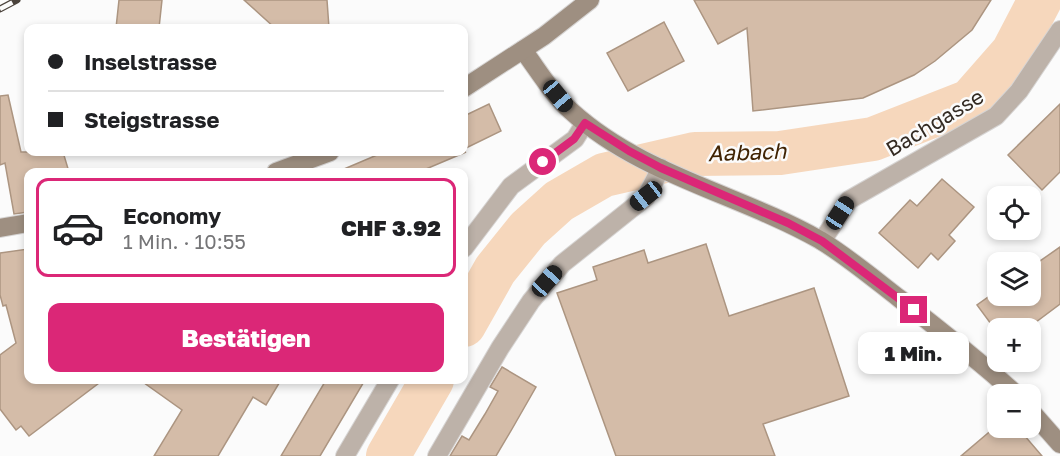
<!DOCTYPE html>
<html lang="de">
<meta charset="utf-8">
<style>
:root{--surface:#fff;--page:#f2f2f2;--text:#202124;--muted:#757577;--line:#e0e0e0;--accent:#db2777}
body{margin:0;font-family:"Golos Text",sans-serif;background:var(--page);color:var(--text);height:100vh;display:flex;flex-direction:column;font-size:22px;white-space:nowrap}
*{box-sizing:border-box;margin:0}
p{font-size:20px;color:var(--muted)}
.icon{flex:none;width:33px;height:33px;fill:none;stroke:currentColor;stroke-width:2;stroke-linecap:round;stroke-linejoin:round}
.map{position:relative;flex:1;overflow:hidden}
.details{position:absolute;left:24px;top:168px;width:444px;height:216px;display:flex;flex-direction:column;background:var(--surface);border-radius:12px;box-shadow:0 3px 9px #0003}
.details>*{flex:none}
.banner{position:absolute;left:24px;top:24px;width:444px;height:132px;border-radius:12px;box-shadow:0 3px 9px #0003;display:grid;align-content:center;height:132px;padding:0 24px;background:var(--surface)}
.buttons{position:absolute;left:987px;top:186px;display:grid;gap:12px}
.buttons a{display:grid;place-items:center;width:54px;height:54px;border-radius:12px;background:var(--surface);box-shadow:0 3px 9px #0003;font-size:30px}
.end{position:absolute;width:27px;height:27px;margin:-14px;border:8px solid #db2777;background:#fff;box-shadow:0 0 0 3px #fff}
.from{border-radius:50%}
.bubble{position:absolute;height:42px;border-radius:12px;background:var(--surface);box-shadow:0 3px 9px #0003;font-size:20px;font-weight:800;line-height:42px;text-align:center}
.car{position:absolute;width:18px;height:36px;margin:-18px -9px;border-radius:8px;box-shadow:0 0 4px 2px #0007;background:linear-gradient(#222 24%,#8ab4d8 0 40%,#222 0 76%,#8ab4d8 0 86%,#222 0)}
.banner b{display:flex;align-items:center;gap:21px;height:57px;font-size:22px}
.banner b+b{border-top:2px solid var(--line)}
.banner i{width:15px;height:15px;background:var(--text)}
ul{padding:10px 0 0;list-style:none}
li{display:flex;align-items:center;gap:18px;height:99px;margin:0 12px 9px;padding:0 12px;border:3px solid transparent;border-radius:12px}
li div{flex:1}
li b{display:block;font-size:22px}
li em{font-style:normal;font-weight:800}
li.on{border-color:var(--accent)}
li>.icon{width:54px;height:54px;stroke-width:1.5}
.primary-button{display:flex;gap:12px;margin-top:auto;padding:12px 24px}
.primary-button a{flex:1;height:69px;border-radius:12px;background:var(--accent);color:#fff;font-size:24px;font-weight:800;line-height:69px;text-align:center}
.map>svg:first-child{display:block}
</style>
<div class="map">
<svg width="1060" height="456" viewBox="0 0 1060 456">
<rect width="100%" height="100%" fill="#fbfbfb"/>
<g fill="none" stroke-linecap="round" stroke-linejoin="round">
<g stroke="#f6d7bc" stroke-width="44">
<polyline points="464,325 495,270 528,229 559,201 604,175 695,154 780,153 873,139 970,101 1013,52 1040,0"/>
<polyline points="388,456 432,380"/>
</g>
</g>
<g fill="#d4bca8" stroke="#ac9581" stroke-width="1.5">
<polygon points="119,0 162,0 159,28 116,28"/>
<polygon points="244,0 327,0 329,28 275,28"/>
<polygon points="694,0 991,0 972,30 935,61 914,75 863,98 753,111 747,28 718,44"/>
<polygon points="664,22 684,61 628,91 607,53"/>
<polygon points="8,95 21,152 63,152 69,172 28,172 28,212 14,214 5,163 0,165 0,96"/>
<polygon points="489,104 501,131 464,149 464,116"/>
<polygon points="1060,104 1060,172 1042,190 1008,155"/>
<polygon points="384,152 466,152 419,172 337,172"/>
<polygon points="942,179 974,207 949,235 955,241 938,260 931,253 918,268 879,233 910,200 917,206"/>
<polygon points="706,244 729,316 814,288 849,396 763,424 775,456 616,456 557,293 597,280 593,267 644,250 648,263"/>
<polygon points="1060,247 1060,304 1028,328 994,328 977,305 998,290 998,296 1030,296 1030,268"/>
<polygon points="28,249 28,380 103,380 29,436 21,426 16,430 0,409 0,355 16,343 6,305 3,306 0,295 0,253"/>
<polygon points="502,367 536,387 512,429 496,456 450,456 462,436 469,440 485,414 498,391 490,387"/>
<polygon points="140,380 281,380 266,405 253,397 218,456 154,456 182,410"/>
<polygon points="326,380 365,380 320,456 281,456"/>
<polygon points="994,428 1018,428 1042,456 961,456"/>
</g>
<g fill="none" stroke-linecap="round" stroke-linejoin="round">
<g stroke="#d7d5d4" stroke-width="20">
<g id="street">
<polyline points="822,241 849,200 996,116 1019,91 1060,30"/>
<polyline points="464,248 511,186 575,139 585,123"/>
<polyline points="345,456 390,380"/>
<polyline points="437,456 500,348 531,301 562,264 646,197 661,168"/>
</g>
</g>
<g stroke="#d7d5d4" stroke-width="20">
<g id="secondary">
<path d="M523,50C538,70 552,94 571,111C641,175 739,194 820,240C848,257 874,279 900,299C940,330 979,361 1016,394"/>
<polyline points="464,88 544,36 590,0"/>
<polyline points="276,172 330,152"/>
<polyline points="0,228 28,223"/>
<polyline points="1030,410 1060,444"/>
</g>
</g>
<use href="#street" stroke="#bdb2a9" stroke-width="18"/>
<use href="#secondary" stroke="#9e8f81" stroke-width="18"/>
<g stroke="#4b433c" stroke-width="7">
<polyline id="rail" points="0,9 17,0"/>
</g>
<use href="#rail" stroke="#fbfbfb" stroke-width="4.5" stroke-dasharray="14" stroke-linecap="butt"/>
</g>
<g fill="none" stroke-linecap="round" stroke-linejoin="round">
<polyline stroke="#db2777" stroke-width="8" points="543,162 574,139 585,123 629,151 661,168 788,223 822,241 914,310"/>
</g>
<g text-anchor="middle" stroke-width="5" stroke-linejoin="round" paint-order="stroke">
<g font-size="21" fill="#332a22" stroke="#fbfbfb">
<text transform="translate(935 123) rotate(-31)" y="7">Bachgasse</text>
</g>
<g font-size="22" font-style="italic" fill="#402303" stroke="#fbfbfb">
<text transform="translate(747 152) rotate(-2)" y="8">Aabach</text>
</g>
</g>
</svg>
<div class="buttons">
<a><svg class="icon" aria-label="locate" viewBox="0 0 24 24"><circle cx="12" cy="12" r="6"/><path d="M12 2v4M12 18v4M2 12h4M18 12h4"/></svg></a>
<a><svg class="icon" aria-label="layers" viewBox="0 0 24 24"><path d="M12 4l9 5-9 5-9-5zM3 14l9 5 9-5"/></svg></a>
<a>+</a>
<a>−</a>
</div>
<i class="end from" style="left:543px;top:162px"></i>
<i class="end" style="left:914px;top:310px"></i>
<div class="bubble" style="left:858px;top:332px;width:111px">1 Min.</div>
<i class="car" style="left:558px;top:96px;rotate:140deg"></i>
<i class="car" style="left:646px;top:196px;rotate:232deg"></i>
<i class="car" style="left:840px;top:213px;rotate:33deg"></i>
<i class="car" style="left:547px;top:281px;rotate:42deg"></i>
<div class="banner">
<b><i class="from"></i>Inselstrasse</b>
<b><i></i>Steigstrasse</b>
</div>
<section class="details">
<ul>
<li class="on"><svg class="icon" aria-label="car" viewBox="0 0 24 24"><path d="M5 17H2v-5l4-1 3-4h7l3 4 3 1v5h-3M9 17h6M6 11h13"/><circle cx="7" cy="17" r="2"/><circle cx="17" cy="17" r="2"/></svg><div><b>Economy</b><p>1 Min. · 10:55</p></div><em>CHF 3.92</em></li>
</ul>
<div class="primary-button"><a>Bestätigen</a></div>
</section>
</div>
